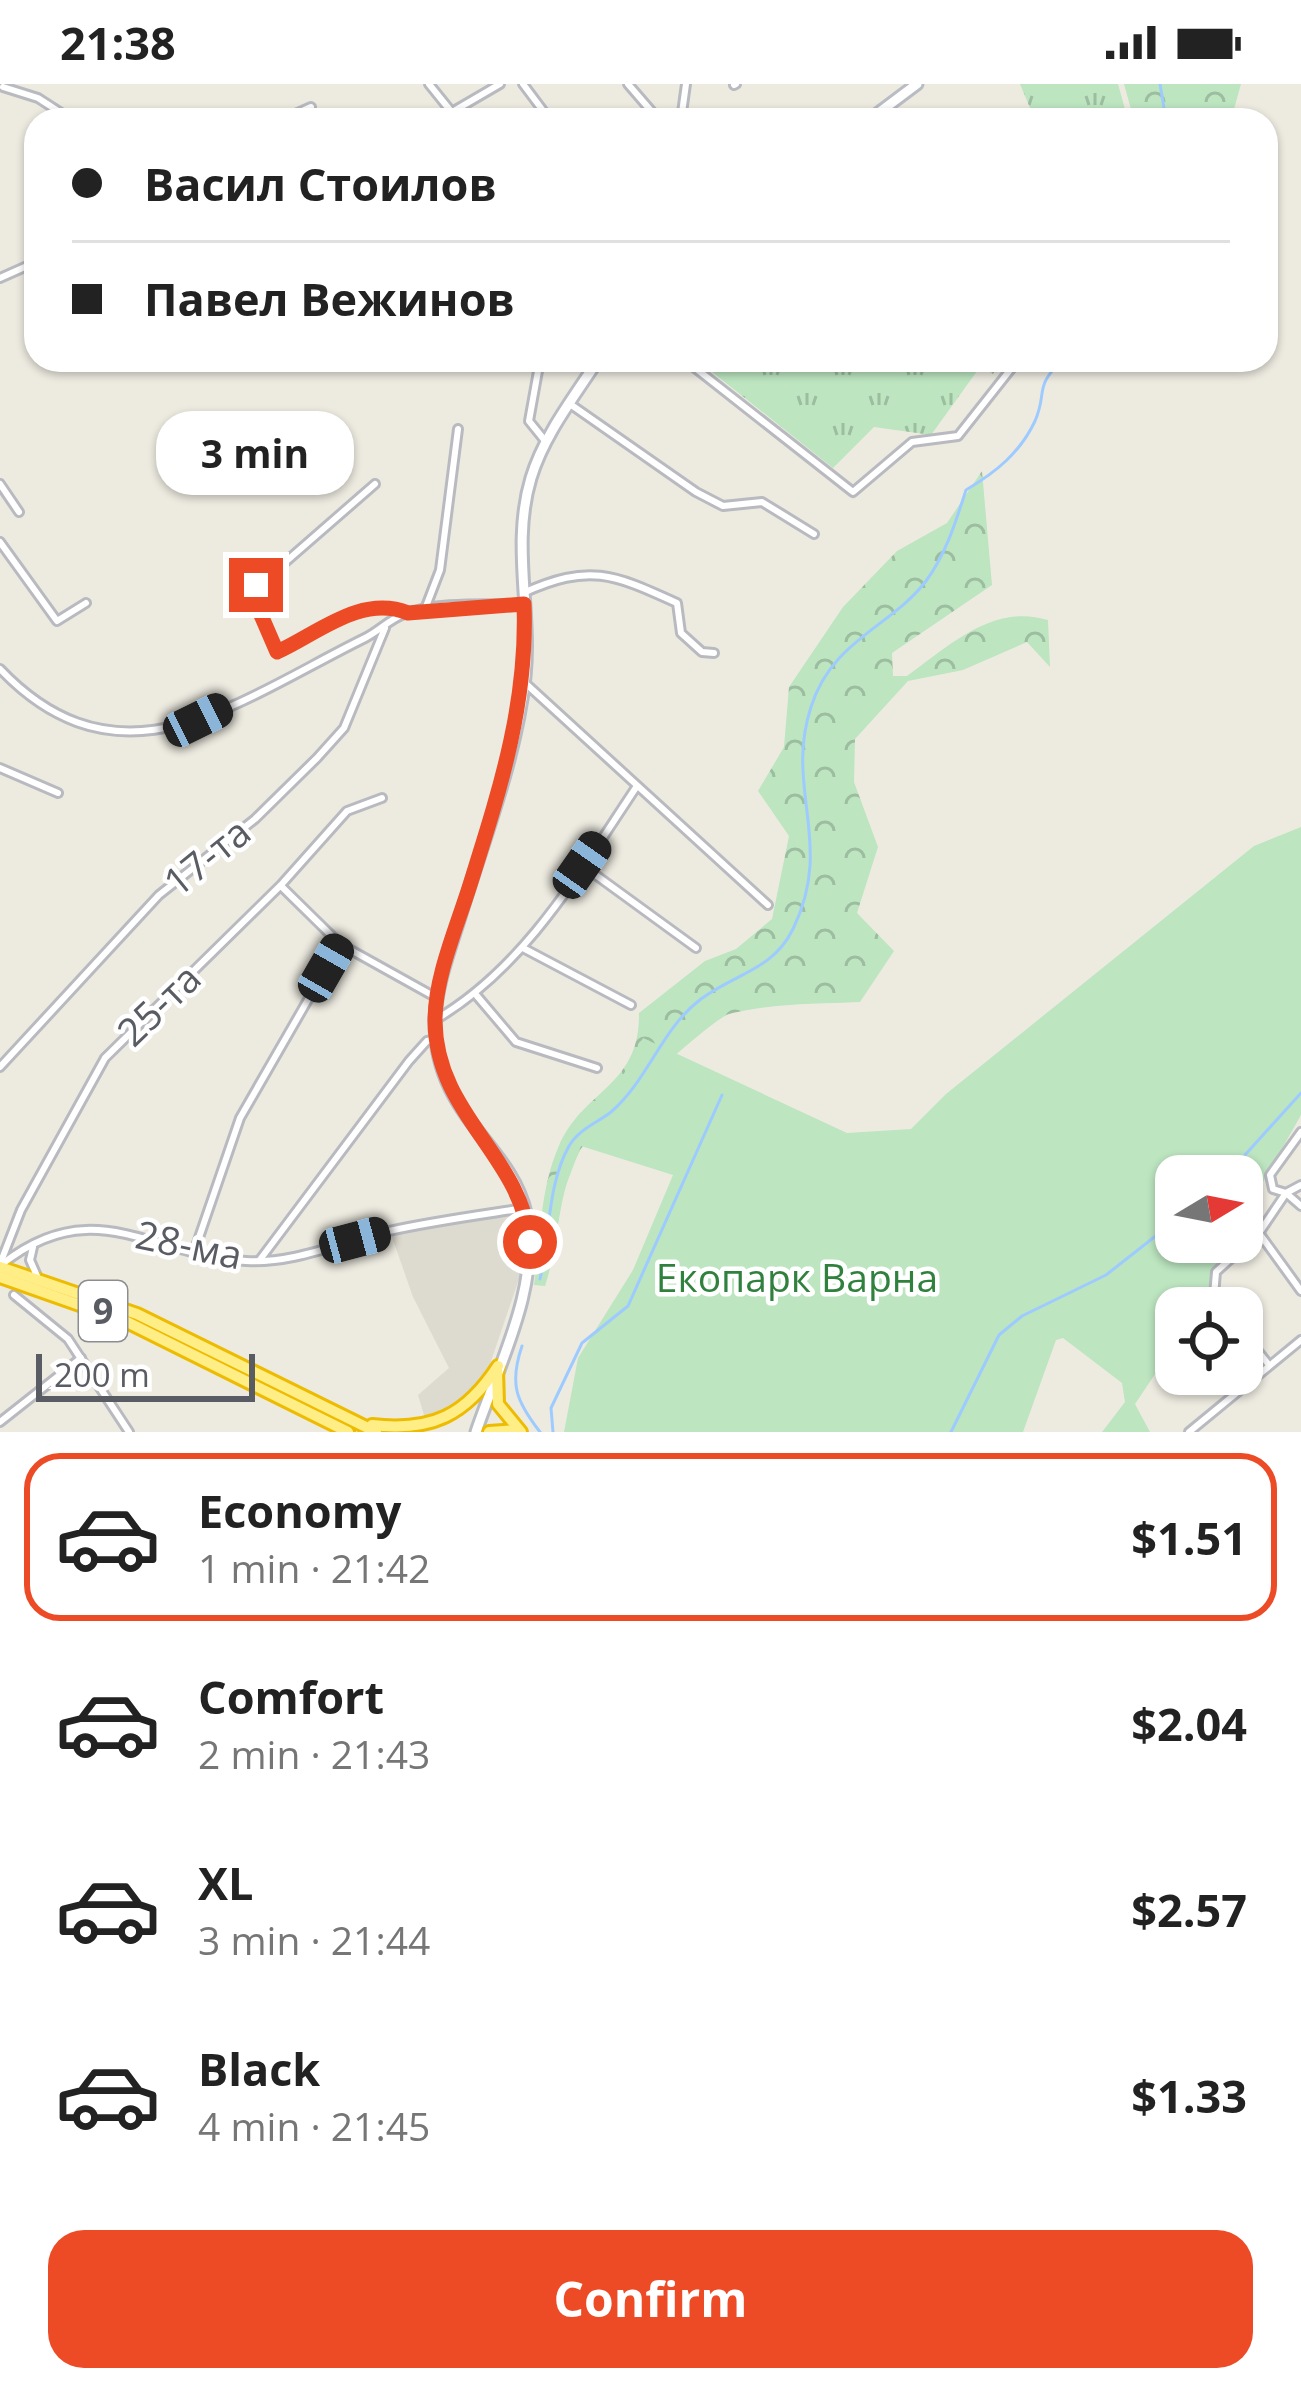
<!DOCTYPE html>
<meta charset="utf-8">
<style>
:root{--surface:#fff;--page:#f6f6f6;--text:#222;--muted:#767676;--line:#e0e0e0;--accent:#ed4a26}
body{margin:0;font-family:"Open Sans",sans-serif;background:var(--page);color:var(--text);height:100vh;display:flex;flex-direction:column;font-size:45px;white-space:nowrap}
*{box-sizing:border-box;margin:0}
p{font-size:39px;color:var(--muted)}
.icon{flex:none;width:66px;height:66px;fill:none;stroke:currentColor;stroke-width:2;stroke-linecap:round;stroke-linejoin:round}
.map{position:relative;height:1348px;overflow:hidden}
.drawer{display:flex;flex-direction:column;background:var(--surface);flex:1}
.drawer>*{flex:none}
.top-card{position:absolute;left:24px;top:24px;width:1254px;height:264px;border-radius:36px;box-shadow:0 3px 9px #0004;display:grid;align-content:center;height:264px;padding:0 48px;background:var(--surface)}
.needle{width:78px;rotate:80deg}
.buttons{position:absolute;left:1155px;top:1071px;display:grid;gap:24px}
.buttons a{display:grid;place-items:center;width:108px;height:108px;border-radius:24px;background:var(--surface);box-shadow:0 3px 9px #0004;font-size:60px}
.scale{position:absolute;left:36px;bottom:30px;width:219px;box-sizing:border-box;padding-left:12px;border:6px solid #595c62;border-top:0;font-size:33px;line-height:42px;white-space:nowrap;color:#595c62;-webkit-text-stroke:9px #fff;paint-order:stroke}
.end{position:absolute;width:54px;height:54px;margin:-27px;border:15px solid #ed4a26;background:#fff;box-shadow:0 0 0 6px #fff}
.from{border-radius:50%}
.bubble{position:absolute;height:84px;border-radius:36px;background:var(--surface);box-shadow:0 3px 9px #0004;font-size:39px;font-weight:700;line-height:84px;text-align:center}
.car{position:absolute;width:36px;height:72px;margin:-36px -18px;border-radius:15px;box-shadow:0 0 9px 3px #0007;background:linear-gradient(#222 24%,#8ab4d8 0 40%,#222 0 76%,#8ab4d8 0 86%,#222 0)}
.top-card b{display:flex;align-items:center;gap:42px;height:114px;font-size:45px}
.top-card b+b{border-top:3px solid var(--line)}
.top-card i{width:30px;height:30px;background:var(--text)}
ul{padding:21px 0 0;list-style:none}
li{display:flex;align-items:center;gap:36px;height:168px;margin:0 24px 18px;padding:0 24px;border:6px solid transparent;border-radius:36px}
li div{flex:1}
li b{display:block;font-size:45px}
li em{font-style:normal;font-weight:700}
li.on{border-color:var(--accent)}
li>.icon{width:108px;height:108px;stroke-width:1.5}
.primary-button{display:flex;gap:24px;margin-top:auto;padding:24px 48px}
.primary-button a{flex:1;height:138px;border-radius:36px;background:var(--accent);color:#fff;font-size:48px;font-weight:700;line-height:138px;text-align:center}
.status{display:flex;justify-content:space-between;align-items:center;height:84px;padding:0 60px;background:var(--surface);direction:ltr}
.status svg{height:33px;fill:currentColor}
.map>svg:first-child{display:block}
</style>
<div class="status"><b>21:38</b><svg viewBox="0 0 49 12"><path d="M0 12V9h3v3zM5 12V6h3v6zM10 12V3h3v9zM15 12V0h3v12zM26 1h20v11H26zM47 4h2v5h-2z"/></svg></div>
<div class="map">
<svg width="1301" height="1348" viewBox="0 0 1301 1348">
<defs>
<pattern id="grass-tufts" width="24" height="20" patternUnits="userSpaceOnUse" patternTransform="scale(3)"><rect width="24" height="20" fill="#bce5c0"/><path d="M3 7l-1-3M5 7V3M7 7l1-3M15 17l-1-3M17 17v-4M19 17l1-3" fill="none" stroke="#9cbd9f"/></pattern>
<pattern id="forest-crowns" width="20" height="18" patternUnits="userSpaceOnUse" patternTransform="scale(3)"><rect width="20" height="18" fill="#bce5c0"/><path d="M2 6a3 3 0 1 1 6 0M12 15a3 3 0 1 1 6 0" fill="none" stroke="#9cbd9f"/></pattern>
</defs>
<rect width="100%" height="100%" fill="#edebe0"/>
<polygon fill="#dddacf" points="523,1127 524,1180 487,1289 474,1309 427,1341 418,1311 449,1284 413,1213 391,1150"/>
<g fill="url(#grass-tufts)">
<polygon points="1020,0 1118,0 1128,36 1035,36"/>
<polygon points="697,276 1002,276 993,290 980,283 931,351 874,343 833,384"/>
</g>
<g fill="url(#forest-crowns)">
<polygon points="1124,0 1241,0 1231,36 1134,36"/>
<path d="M982,387L992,501L892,569L893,592H907C949,562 993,519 1048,536L1050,583L1027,558L963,586L908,597L855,655L854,698L878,763L857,829L894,867L860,918C817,920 771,919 729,930C712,935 595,1041 584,1060C556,1104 561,1154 545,1202L534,1201C540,1157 540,1106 558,1064C582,1005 640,1004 639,929L705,877L736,865L772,835L789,752L758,707L784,663L789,603L843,523L897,467L947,439Z"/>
</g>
<polygon fill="#bce5c0" points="1301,743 1301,1031 1242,1135 1242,1092 1176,1092 1176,1158 1229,1158 1200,1224 1176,1224 1176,1259 1135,1320 1150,1348 1102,1348 1125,1318 1122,1299 1063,1254 1056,1256 1023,1348 564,1348 578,1274 633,1186 673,1091 581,1062 555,1130 544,1198 536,1198 566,1055 580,1029 612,1012 643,954 847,1049 911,1045 946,1010 1254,762"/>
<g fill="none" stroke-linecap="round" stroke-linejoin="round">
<g stroke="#9ecbff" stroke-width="3">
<polyline points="1160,0 1166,36"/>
<polyline points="1226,1092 1301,1009"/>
<path d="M540,1195C550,1153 547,1101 569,1062C579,1045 597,1039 611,1028C649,995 661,945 701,915C736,889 773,886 793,845C835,759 784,705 811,623C832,556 891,543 926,497C946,470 956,437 966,406C996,388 1020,369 1035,337C1048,307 1033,305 1062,276"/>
<path d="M522,1262C509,1300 516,1317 540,1348"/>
<polyline points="553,1348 551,1324 582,1259 628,1222 722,1011"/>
<polyline points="951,1348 999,1251 1022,1232 1106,1191 1176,1136"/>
</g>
<g stroke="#b8bac0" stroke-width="12">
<g id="street">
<polyline points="429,0 458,36"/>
<polyline points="523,0 550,36"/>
<polyline points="628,0 659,36"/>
<polyline points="734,1 736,0"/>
<polyline points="3,3 38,14 72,36"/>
<polyline points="452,28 500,0"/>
<polyline points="282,36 311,23"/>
<polyline points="681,36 686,0"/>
<polyline points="0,194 36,178"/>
<polyline points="540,276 529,337 546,358"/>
<polyline points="685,276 853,408 912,358 958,352 1018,276"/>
<polyline points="570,320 696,408 723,422 762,418 814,450"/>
<polyline points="0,400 19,428"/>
<path d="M375,400L251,508L277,569C317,549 362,511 408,529"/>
<polyline points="0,458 57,537 86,519"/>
<path d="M523,509C590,479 613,490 677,519L681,549L702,568L714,569"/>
<polyline points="425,525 440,486 458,345"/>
<path d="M0,585C121,712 239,616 365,554C379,547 390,535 404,530C441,517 485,521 524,520"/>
<polyline points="524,598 768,821"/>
<polyline points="0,684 58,709"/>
<polyline points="582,781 696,864"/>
<polyline points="281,802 340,860 437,914"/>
<polyline points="523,864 631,921"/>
<polyline points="477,912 516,958 597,984"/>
<path d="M435,936C525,884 580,787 637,702"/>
<polyline points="0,983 159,811 255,735 317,674 344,644 385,544"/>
<polyline points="1301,1101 1286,1109 1301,1122"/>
<polyline points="1259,1149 1301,1207"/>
<polyline points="33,1163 30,1176 37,1192"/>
<polyline points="194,1168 240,1034 340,860"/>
<polyline points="259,1177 409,977 427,957 437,955"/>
<polyline points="0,1180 21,1126 105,974 281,801 347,727 382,714"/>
<path d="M1,1181C93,1107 152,1172 246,1177C295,1180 343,1157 389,1147C434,1137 480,1131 525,1124"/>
<polyline points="14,1211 68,1255 129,1348"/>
<polyline points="1223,1224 1214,1212 1216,1188 1259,1149 1286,1109 1273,1105 1270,1091 1301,1048"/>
<polyline points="1242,1247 1269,1281"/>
<polyline points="0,1338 81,1274"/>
<polyline points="1189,1348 1301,1256"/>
</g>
</g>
<g stroke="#b9bcc3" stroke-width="15">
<g id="secondary">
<polyline points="869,36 917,0"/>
<path d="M476,1348C498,1282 542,1200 526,1129C510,1058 434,1033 435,936C436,900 451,863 461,830C485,752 516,674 525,593C532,526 511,460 531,394C544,351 574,313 598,276"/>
</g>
</g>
<g stroke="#edbb00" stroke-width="16">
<g id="highway">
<polyline points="0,1183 137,1230 376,1348"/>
<polyline points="0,1193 125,1237 348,1348"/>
<polyline points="497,1286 498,1320 521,1348"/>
<path d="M372,1341C432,1348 466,1331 498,1282"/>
<polyline points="489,1348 517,1346"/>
</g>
</g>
<use href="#street" stroke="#fff" stroke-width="6"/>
<use href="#secondary" stroke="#fff" stroke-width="9"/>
<use href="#highway" stroke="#ffed85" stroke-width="10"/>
</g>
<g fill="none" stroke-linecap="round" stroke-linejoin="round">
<path stroke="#ed4a26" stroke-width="15" d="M256,501L251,508L277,568C317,550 361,510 408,529L524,520C528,621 499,708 469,804C456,845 435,893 435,937C436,1031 521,1071 530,1158"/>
</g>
<g text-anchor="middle" stroke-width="9" stroke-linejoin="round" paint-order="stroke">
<rect fill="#fff" stroke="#8b8d91" stroke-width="3" x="79" y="1197" width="48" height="60" rx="9"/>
<g font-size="36" font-weight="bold" fill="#595c62">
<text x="103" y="1240">9</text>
</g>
<g font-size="39" fill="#595c62" stroke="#fff">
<text transform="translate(207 773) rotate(-39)" y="14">17-та</text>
<text transform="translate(159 921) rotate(-44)" y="14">25-та</text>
<text transform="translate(189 1161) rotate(12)" y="14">28-ма</text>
</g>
<g font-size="39" fill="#31813e" stroke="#fff">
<text x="797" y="1208">Екопарк Варна</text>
</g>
</g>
</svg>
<div class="buttons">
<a><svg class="needle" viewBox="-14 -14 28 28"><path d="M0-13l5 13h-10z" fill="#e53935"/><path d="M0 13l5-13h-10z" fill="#767676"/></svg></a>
<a><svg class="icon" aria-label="locate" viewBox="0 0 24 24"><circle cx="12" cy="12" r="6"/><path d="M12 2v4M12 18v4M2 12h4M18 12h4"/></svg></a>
</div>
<div class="scale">200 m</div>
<i class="end from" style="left:530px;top:1158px"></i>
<i class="end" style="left:256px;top:501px"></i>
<div class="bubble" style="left:156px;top:327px;width:198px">3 min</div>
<i class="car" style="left:198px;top:636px;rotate:64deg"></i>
<i class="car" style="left:582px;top:781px;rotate:35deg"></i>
<i class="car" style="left:326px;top:884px;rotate:30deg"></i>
<i class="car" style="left:355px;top:1156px;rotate:75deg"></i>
<div class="top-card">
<b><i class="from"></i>Васил Стоилов</b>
<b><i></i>Павел Вежинов</b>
</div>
</div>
<section class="drawer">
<ul>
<li class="on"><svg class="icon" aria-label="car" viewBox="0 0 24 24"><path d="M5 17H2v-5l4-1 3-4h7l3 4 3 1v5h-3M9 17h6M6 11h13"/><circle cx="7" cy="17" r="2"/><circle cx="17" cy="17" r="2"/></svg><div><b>Economy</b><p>1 min · 21:42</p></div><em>$1.51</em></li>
<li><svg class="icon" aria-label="car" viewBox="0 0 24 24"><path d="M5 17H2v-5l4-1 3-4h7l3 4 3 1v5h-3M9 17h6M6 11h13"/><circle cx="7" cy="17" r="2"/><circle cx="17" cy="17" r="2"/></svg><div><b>Comfort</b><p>2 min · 21:43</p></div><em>$2.04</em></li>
<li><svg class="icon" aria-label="car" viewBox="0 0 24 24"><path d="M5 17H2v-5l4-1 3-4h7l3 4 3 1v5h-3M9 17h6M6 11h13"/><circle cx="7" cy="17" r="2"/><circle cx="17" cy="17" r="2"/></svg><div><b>XL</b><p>3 min · 21:44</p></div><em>$2.57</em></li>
<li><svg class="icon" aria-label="car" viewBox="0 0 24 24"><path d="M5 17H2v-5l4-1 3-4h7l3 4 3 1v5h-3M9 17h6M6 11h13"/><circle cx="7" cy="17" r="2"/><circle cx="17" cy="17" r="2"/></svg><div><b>Black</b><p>4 min · 21:45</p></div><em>$1.33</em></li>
</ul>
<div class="primary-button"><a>Confirm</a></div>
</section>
